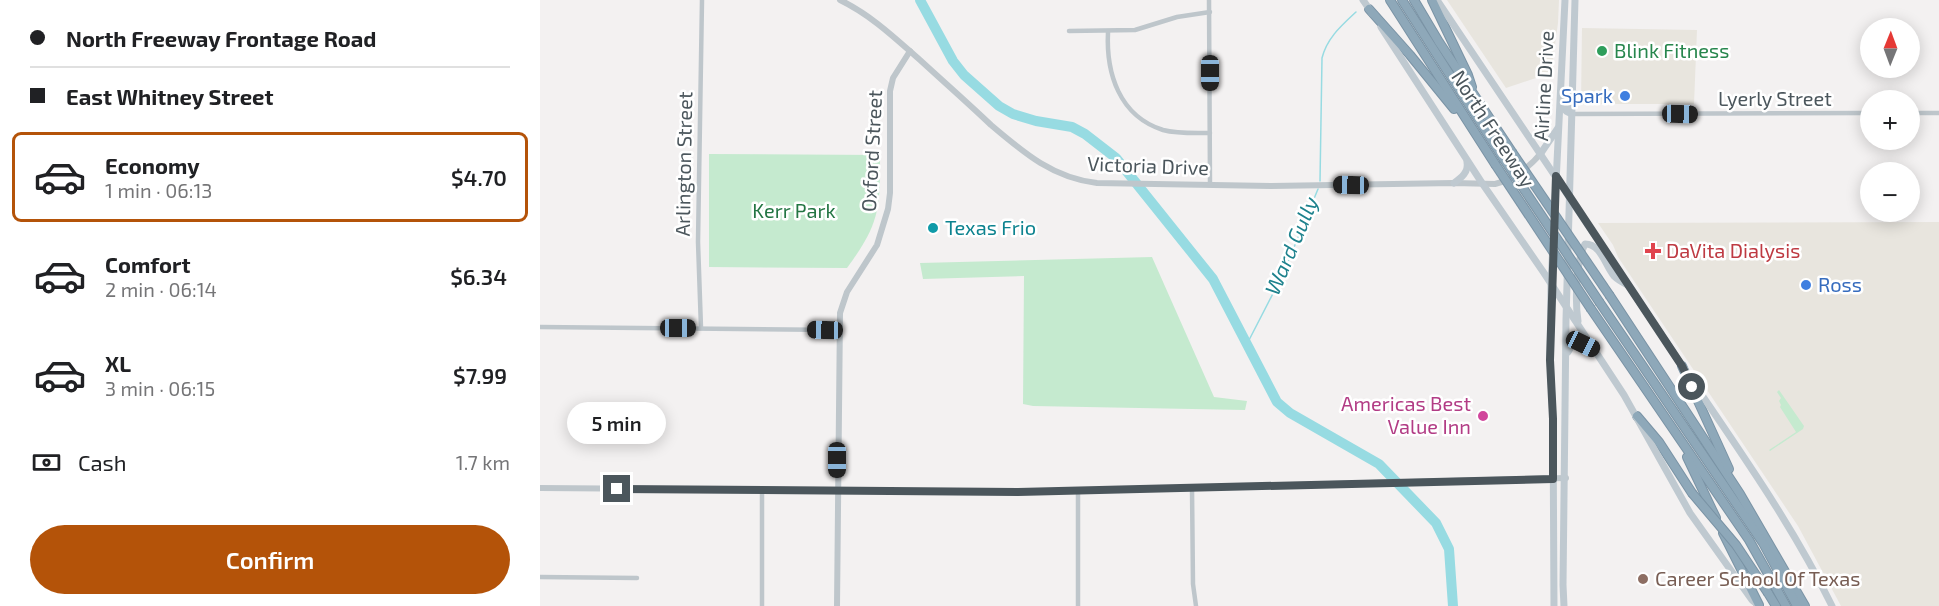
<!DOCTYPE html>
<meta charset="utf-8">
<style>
:root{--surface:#fff;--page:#f2f2f2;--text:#202124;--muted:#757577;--line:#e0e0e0;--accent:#b45309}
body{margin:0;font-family:"Exo 2",sans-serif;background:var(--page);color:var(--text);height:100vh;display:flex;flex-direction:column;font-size:22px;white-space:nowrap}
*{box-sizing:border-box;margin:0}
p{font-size:20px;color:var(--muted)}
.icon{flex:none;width:33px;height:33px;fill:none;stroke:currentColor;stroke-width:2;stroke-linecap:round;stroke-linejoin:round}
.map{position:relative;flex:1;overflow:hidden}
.drawer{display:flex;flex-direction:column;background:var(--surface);width:540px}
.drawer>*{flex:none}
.banner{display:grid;align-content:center;height:132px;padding:0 30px;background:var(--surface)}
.needle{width:39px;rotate:1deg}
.controls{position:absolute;left:1320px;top:18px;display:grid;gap:12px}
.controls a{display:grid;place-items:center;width:60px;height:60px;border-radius:50%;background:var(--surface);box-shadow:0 3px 15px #0003;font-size:30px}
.end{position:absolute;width:27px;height:27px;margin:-14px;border:8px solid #4b565c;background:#fff;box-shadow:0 0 0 3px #fff}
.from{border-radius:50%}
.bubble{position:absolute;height:42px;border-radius:21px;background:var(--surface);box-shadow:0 3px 15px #0003;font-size:20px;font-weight:600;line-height:42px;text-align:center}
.car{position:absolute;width:18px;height:36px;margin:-18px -9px;border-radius:8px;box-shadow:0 0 4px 2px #0007;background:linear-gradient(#222 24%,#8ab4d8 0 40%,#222 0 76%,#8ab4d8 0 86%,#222 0)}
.banner b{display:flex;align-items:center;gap:21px;height:57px;font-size:22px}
.banner b+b{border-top:2px solid var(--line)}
.banner i{width:15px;height:15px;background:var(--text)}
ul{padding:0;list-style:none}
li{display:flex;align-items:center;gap:18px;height:90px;margin:0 12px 9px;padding:0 18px;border:3px solid transparent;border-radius:9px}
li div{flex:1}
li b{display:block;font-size:22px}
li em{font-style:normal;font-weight:600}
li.selected{border-color:var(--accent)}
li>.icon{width:54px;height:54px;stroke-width:1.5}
.pay{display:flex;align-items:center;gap:15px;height:66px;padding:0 30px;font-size:22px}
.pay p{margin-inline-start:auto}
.button{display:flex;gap:12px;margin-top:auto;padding:12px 30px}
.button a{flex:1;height:69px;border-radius:36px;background:var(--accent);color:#fff;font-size:24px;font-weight:600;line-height:69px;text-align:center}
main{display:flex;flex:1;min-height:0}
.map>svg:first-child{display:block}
</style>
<main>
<section class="drawer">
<div class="banner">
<b><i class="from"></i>North Freeway Frontage Road</b>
<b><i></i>East Whitney Street</b>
</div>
<ul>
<li class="selected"><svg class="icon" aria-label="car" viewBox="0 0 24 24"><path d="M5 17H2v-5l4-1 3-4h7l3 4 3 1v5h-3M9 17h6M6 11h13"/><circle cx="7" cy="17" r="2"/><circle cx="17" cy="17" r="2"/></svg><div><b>Economy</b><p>1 min · 06:13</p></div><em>$4.70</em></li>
<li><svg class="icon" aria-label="car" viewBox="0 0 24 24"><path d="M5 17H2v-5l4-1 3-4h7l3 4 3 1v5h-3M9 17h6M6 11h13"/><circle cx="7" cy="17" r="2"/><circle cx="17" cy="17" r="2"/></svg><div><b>Comfort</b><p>2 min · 06:14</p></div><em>$6.34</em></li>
<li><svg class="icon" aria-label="car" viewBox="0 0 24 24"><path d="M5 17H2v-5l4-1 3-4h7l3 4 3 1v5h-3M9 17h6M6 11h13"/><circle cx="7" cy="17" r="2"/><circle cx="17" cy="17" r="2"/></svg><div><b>XL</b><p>3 min · 06:15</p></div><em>$7.99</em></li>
</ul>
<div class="pay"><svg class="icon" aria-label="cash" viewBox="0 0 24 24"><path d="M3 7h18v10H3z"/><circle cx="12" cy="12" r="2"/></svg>Cash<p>1.7 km</p></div>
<div class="button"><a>Confirm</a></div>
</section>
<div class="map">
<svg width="1399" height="606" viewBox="0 0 1399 606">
<rect width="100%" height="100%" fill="#f3f1f1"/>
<g fill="#e8e5de">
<polygon points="907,0 1019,0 1018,23 1011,73 966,88"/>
<polygon points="1042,28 1157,30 1154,104 1041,104"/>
<polygon points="1399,222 1399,606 1301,606 1258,526 1078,257 1073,245 1058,223"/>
</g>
<g fill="#c5eacf">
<path d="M169,154L340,155C340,209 340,223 307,268L169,267Z"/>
<polygon points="612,257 674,397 707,401 705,410 493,406 483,404 484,276 383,279 380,263"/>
<polygon points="1239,390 1264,426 1263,429 1230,451 1229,450 1256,432 1240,407 1241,405 1239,401 1241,398 1237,392"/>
</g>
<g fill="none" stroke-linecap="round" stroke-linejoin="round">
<g stroke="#97dbe2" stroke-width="1.5">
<path d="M780,181L782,58C787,38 801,26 816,12"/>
<polyline points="707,344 743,274 778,189"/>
</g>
<polyline stroke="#97dbe2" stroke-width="10" points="380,0 413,61 424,75 459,106 473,114 496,121 532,127 545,134 576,158 673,279 737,402 750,413 839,464 896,523 909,549 913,606"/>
<g stroke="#7a93a5" stroke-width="10">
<g id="motorway">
<polyline points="850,0 955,164"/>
<polyline points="862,0 963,158"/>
<polyline points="874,0 899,42 972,152"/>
<polyline points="892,0 928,75 932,87"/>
<polyline points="829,9 870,55 914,109"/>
<polyline points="1070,296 1200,494 1265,606"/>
<polyline points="1060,303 1223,543 1257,606"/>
<polyline points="1051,309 1209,540 1246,606"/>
<polyline points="1142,366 1189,469"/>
<polyline points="1097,416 1119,442 1152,493"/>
<polyline points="1147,457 1176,518"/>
<polyline points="1183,533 1219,605"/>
<polyline points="1228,593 1236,606"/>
</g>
</g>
<g stroke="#bec6cb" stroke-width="4.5">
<polyline points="669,0 670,185"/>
<polyline points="529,31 595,30 637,17 670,12"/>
<path d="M568,32C566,73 579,116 623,130C638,134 655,133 670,133"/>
<polyline points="1370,113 1399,113"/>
<polyline points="1032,114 1330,113"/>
<polyline points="0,327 299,330"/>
<polyline points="161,328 158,242 162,0"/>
<polyline points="652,488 653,584 656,606"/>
<polyline points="222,490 222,606"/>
<polyline points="538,490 538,606"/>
<polyline points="0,577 97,578"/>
</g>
<g stroke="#bec6cb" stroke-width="6">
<path d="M300,0C331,15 355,38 380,60C404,82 428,103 451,125C484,153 513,178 557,183L731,186L914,183L955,184C972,180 990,167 1001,153"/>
<polyline points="0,488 478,492 1026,478"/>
<polyline points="297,606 300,313 307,292 337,245 348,209 350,193 350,91 353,78 370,51"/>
</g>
<g stroke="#bfc9d0" stroke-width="7">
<polyline points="823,0 832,13"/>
<polyline points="897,0 1145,370"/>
<polyline points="841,27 942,183 1004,273 1084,395 1150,513 1212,600 1218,605"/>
<polyline points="1021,91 1026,99 1026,111 1032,114"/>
<polyline points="1001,153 1018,128"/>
<path d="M914,183C921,178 929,172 927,162"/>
<path d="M1038,321C1035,302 1036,260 1045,244C1061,244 1065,265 1074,276C1077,279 1082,282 1086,284"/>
<polyline points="1028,352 1032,345 1039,343 1053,349"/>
<path d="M1151,379C1201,453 1253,526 1292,606"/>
<polyline points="1014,606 1013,419 1010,360 1011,284 1025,0"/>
<polyline points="1024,606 1023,585 1026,320 1035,0"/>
</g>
<use href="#motorway" stroke="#8ea8b9" stroke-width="8"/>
<g stroke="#7a93a5" stroke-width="10" stroke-linecap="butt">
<g id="motorway-bridge">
<polyline points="972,152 1070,296"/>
<polyline points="963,158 1060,303"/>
<polyline points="955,164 1051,309"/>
<polyline points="1152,493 1196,545 1228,593"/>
</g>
</g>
<use href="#motorway-bridge" stroke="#8ea8b9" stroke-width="8"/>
</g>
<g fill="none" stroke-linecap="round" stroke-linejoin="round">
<polyline stroke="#4b565c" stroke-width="8" points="77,489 478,492 1013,479 1013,419 1010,360 1016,176 1142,366 1152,387"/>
</g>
<circle fill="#2e9e5b" stroke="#fff" stroke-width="2" cx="1062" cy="51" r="6"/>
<g fill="#3f7fe0" stroke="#fff" stroke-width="2">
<circle cx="1085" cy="96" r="6"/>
<circle cx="1266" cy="285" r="6"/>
</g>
<circle fill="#0f9aa8" stroke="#fff" stroke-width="2" cx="393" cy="228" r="6"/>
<path fill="#e0444e" stroke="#fff" stroke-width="2" d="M1110 242h6v6h6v6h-6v6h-6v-6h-6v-6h6z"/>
<circle fill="#d1479c" stroke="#fff" stroke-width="2" cx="943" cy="416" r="6"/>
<circle fill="#8d6e63" stroke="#fff" stroke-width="2" cx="1103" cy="579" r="6"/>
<g text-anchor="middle" stroke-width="5" stroke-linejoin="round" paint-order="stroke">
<g font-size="20" fill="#27864d" stroke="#fff" text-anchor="start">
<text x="1074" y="58">Blink Fitness</text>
</g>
<g font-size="20" fill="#4b565c" stroke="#fff">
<text transform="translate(1004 86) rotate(-87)" y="7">Airline Drive</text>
<text x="1235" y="106">Lyerly Street</text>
<text transform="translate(953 129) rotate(57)" y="7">North Freeway</text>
<text transform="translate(332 151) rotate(-87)" y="7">Oxford Street</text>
<text transform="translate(144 164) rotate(-89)" y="7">Arlington Street</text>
<text transform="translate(608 166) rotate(2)" y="7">Victoria Drive</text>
</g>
<g font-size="20" fill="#366cbe" stroke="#fff" text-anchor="end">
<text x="1073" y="103">Spark</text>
<text x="1278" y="292" text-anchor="start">Ross</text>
</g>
<g font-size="20" fill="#237543" stroke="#fff">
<text x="254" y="218">Kerr Park</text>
</g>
<g font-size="20" fill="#0d838f" stroke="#fff" text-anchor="start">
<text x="405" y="235">Texas Frio</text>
</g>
<g font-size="20" fill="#be3a42" stroke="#fff" text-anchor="start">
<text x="1126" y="258">DaVita Dialysis</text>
</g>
<g font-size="20" fill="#b23c85" stroke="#fff" text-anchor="end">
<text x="931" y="411">Americas Best<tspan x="931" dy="23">Value Inn</tspan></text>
</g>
<g font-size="20" fill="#785e54" stroke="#fff" text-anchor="start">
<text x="1115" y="586">Career School Of Texas</text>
</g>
<g font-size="21" font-style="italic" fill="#1d828d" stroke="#fff">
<text transform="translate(752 246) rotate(-67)" y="7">Ward Gully</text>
</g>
</g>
</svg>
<div class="controls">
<a><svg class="needle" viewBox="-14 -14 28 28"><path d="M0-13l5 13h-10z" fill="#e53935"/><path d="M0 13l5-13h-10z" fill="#757577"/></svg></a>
<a>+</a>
<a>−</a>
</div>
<i class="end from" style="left:1152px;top:387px"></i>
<i class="end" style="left:77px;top:489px"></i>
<div class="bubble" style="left:27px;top:402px;width:99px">5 min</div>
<i class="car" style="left:670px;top:73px;rotate:180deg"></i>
<i class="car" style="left:1140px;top:114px;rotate:91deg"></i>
<i class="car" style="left:811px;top:185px;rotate:271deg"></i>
<i class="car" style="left:138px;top:328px;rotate:90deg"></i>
<i class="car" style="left:285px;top:330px;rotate:271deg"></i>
<i class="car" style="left:1043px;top:344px;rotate:116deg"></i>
<i class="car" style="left:297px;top:460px;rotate:180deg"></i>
</div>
</main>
